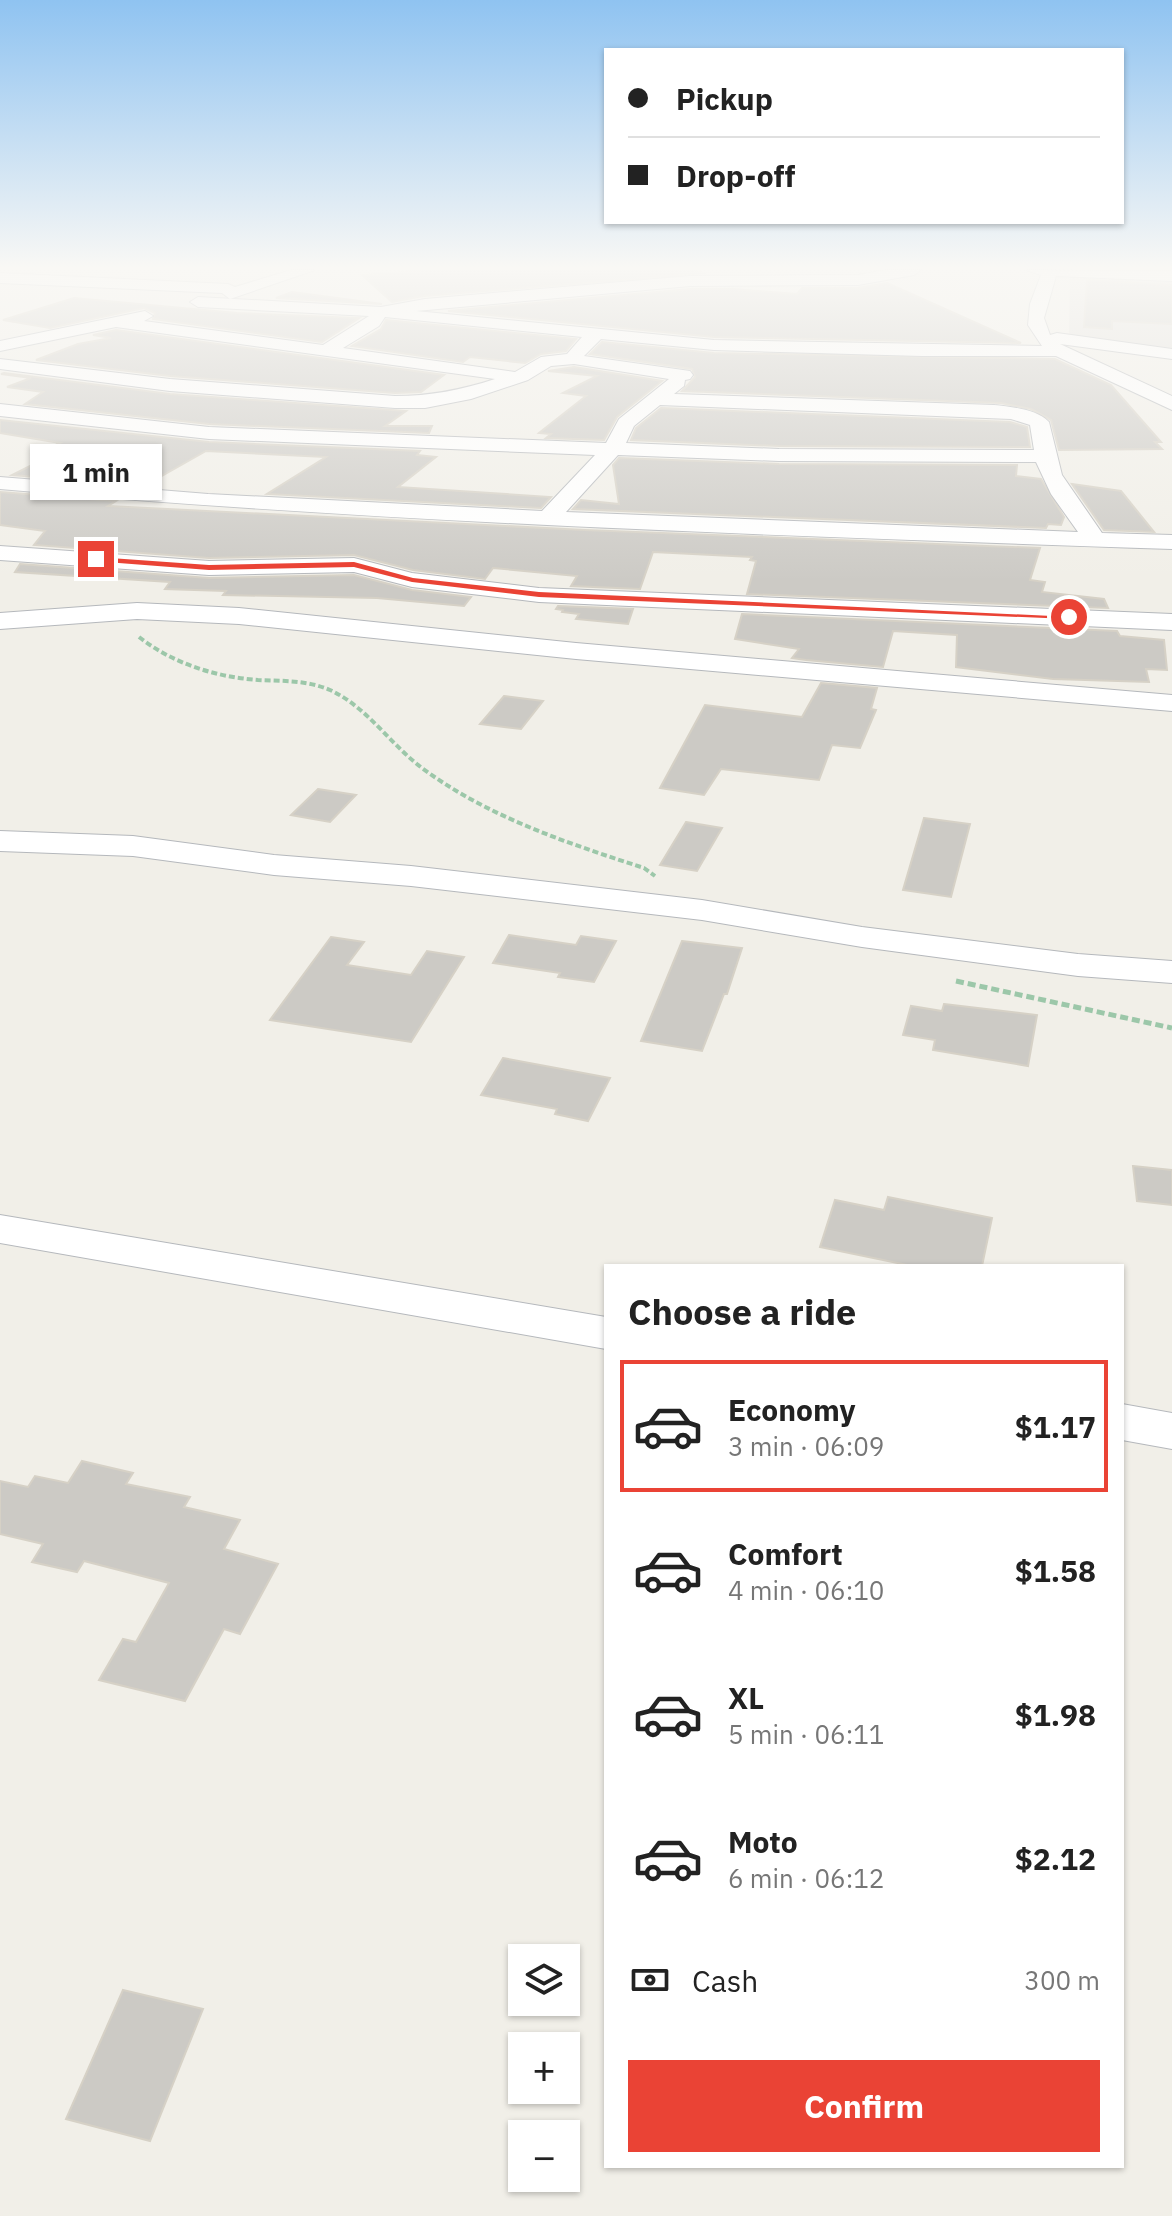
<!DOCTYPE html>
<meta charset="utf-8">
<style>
:root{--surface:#fff;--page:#f2f2f2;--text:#222;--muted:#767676;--line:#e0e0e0;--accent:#ea4335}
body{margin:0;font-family:"IBM Plex Sans",sans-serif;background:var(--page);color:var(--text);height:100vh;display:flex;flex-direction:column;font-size:30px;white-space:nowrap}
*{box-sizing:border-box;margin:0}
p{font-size:26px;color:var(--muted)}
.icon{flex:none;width:44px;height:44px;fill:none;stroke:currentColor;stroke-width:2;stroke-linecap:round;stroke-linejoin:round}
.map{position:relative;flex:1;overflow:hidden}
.sheet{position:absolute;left:604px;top:1264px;width:520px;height:904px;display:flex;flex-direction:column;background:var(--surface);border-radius:0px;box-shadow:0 2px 6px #0004}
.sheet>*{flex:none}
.guide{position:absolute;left:604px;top:48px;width:520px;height:176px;border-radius:0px;box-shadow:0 2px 6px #0004;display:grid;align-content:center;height:176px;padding:0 24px;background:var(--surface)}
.buttons{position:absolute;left:508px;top:1944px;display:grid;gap:16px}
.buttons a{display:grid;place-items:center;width:72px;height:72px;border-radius:0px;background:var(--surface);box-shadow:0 2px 6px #0004;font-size:40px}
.end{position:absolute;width:36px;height:36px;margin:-18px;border:10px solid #ea4335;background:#fff;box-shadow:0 0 0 4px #fff}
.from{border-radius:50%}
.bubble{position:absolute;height:56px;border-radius:0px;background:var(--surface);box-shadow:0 2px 6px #0004;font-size:26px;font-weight:700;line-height:56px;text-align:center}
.guide b{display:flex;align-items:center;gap:28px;height:76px;font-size:30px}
.guide b+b{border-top:2px solid var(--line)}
.guide i{width:20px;height:20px;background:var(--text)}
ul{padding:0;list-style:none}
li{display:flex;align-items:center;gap:24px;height:132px;margin:0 16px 12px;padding:0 8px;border:4px solid transparent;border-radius:0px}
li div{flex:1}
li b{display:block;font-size:30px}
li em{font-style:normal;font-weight:700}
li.current{border-color:var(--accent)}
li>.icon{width:72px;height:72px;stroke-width:1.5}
h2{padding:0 24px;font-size:36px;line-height:96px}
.pay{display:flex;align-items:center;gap:20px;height:88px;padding:0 24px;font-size:30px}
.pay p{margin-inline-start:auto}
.cta{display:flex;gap:16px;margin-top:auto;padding:16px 24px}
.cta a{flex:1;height:92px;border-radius:0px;background:var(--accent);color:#fff;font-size:32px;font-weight:700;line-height:92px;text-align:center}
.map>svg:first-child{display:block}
</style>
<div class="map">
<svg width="1172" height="2216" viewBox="0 0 1172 2216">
<rect width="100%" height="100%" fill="#f1efe8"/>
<polygon fill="#e0deda" points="1172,270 1172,350 1069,346 1070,271"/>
<g fill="#cccac5" stroke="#d6d1c6" stroke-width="2">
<polygon points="428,270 689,270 706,273 424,296 392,302 362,275"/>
<polygon points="1087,280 1172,285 1172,324 1112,321 1112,329 1084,327"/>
<polygon points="887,283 1021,343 714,337 448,311 690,289 733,289 797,294 802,288 858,288"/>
<polygon points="292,292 382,304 276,298"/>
<polygon points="74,298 237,313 359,318 322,342 153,319 155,313 144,308 50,328 3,320"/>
<polygon points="386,320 576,339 566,351 541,354 525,363 470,357 463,362 352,346 381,329"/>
<polygon points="116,330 444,375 421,392 395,393 170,376 36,360 78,344 111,338 93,335"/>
<polygon points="602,342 714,353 1055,359 1111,385 1161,442 1155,442 1162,449 1059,450 1051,420 1031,409 1001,403 682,391 695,377 692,369 590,354"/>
<polygon points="574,367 662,381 617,417 604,440 546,438 551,434 539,433 586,396 563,393 597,376 548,371"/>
<polygon points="4,373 170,394 406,411 385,426 432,426 429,433 209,424 25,404 43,392 7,387 31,378 1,374"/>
<polygon points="661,408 1010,422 1027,427 1030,447 779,446 631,440 636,428"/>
<polygon points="0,420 209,442 420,451 417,455 436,457 398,487 551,497 541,508 267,494 326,457 206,451 144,486 12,475 62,450 49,448 60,443 0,433"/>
<polygon points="619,458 779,464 1017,465 1016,476 1041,479 1064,517 1061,525 1048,524 1046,528 573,509 581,500 619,504 613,465"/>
<polygon points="1072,484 1121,491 1154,532 1104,530"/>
<polygon points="0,492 116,501 108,506 585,530 1040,548 1030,580 1045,582 1042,592 1104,599 1108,608 747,594 756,561 750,560 752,557 653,552 640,589 571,586 577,576 493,568 485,579 413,570 354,555 209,558 34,545 45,531 0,525"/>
<polygon points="20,564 209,578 354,575 412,590 471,597 464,606 377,598 223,595 226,591 165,589 170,582 15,572"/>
<polygon points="558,606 633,609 628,624 576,619 579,614 562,612 563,610 556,609"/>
<polygon points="742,614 1117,631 1120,636 1164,640 1167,670 1146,669 1149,682 1053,679 956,667 957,635 893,631 883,667 806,660 792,658 799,649 735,639"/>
<polygon points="821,683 877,688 871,709 876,710 860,748 832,745 819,780 721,769 704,795 660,788 705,705 802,717"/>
<polygon points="504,696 543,701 521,729 480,724"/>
<polygon points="318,789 356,795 330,822 291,815"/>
<polygon points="924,818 970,824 951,897 903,890"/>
<polygon points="686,822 722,828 697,871 660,865"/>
<polygon points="509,935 576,945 581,936 616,941 594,982 558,977 560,973 493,963"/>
<polygon points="331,937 364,942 347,965 411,975 427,951 464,957 411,1042 270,1020"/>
<polygon points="682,941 742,948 727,994 724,994 702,1051 641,1041"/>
<polygon points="944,1004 1037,1015 1028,1066 933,1050 935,1040 903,1035 911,1006 942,1011"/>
<polygon points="503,1058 610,1078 588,1121 555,1114 557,1109 481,1095"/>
<polygon points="1133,1166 1172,1170 1172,1205 1137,1201"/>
<polygon points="888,1197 992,1218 982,1266 912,1266 820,1247 835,1200 884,1210"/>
<polygon points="82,1461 133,1473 126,1484 190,1497 184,1507 240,1520 224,1549 278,1564 240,1634 224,1629 185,1701 99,1680 123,1639 136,1642 169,1583 84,1561 77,1572 32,1562 43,1544 0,1534 0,1481 28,1487 35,1476 68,1483"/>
<polygon points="123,1990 203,2009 150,2141 66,2119"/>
</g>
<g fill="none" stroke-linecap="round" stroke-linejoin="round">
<g stroke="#b5b8bc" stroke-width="2">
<g id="street">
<polygon points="291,270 315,270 230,299 222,293 0,283 0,273 228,284 235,287"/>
<path d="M886,270H921L914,275L858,285L690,286L416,311L714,340L1042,346L1028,325L1030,304L1041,275L1026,270L1172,271V281L1056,276L1044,318L1050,335L1057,333L1172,349V359L1060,344L1172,396V410L1056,356H922L714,350L601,339L584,356L690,371L693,375L690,379L685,380L684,386L674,394L994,405C1012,407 1036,409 1049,422L1062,475L1102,533L1172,535V549C781,536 390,523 0,489V477L208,494L542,511L595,455L209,439L0,416V404L209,427L606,443L619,419L669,379L574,364L551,366L528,380L471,399L425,408H395L170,391L0,369V359L170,379L395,396C431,396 461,390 495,379L116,327L0,351V341L145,311L153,316L144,321L323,345L369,316L198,307L190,302L198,297L381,307L425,299L690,276L858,275ZM385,317L582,337L567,354L541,357L515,372L343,348L379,326ZM660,405L1011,419L1030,425L1034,450L779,449L626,443L634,426ZM618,455L779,461L1036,462L1051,494L1078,532L566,512Z"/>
<polygon points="0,546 209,561 354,558 412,573 539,588 1172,614 1172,630 539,602 412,587 354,572 209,575 0,560"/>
<polygon points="137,603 239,608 576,643 1172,695 1172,711 576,659 239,624 137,619 0,629 0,613"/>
<polygon points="0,831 133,836 274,855 411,866 702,900 862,927 1078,954 1172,961 1172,983 1078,976 862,947 702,920 411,886 274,875 133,856 0,851"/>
<polygon points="0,1215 606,1317 606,1349 0,1243"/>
<polygon points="1122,1404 1172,1413 1172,1449 1122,1440"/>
</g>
</g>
<path stroke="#9cc7a9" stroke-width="4" stroke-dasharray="6 3" stroke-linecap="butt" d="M139,637C172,663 215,677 258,680C282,681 307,680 330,690C367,707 390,744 422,768C488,817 567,843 644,868L655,876"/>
<polyline stroke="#9cc7a9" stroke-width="5" stroke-dasharray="8 4" stroke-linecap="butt" points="956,981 1172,1028"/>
<use href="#street" fill="#fff" fill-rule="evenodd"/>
</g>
<linearGradient id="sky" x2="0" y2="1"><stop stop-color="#8fc3f1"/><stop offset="0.46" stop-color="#f9f8f5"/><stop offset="1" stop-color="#f9f8f5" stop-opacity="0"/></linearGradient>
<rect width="1172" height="581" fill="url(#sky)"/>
<polygon fill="#ea4335" points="96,557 209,565 354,562 413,578 539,592 1073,617 1069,619 539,597 412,582 354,567 209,570 93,561"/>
</svg>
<div class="buttons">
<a><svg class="icon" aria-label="layers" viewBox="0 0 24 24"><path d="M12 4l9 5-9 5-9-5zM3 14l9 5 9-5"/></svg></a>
<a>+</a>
<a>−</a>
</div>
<i class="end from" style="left:1069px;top:617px"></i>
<i class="end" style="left:96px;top:559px"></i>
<div class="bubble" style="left:30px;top:444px;width:132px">1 min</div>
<div class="guide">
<b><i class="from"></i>Pickup</b>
<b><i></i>Drop-off</b>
</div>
<section class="sheet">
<h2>Choose a ride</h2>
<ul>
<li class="current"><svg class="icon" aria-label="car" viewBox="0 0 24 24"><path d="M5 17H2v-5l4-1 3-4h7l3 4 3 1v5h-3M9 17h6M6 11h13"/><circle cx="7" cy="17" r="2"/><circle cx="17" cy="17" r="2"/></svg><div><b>Economy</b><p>3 min · 06:09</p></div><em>$1.17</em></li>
<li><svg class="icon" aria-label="car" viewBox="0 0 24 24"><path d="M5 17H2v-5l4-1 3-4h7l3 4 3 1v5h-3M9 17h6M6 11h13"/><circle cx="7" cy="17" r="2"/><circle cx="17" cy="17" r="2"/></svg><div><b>Comfort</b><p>4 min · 06:10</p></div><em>$1.58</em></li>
<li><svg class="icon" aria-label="car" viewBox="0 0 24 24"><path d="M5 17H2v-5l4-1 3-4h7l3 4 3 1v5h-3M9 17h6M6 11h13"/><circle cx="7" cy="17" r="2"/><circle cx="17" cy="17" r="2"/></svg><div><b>XL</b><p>5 min · 06:11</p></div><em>$1.98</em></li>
<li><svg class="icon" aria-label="car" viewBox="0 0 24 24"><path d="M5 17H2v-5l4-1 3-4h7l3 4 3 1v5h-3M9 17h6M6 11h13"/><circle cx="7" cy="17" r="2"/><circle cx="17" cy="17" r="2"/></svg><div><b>Moto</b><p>6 min · 06:12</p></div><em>$2.12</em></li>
</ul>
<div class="pay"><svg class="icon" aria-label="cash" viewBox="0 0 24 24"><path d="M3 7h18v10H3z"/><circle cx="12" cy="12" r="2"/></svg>Cash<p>300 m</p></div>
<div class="cta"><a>Confirm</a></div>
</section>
</div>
